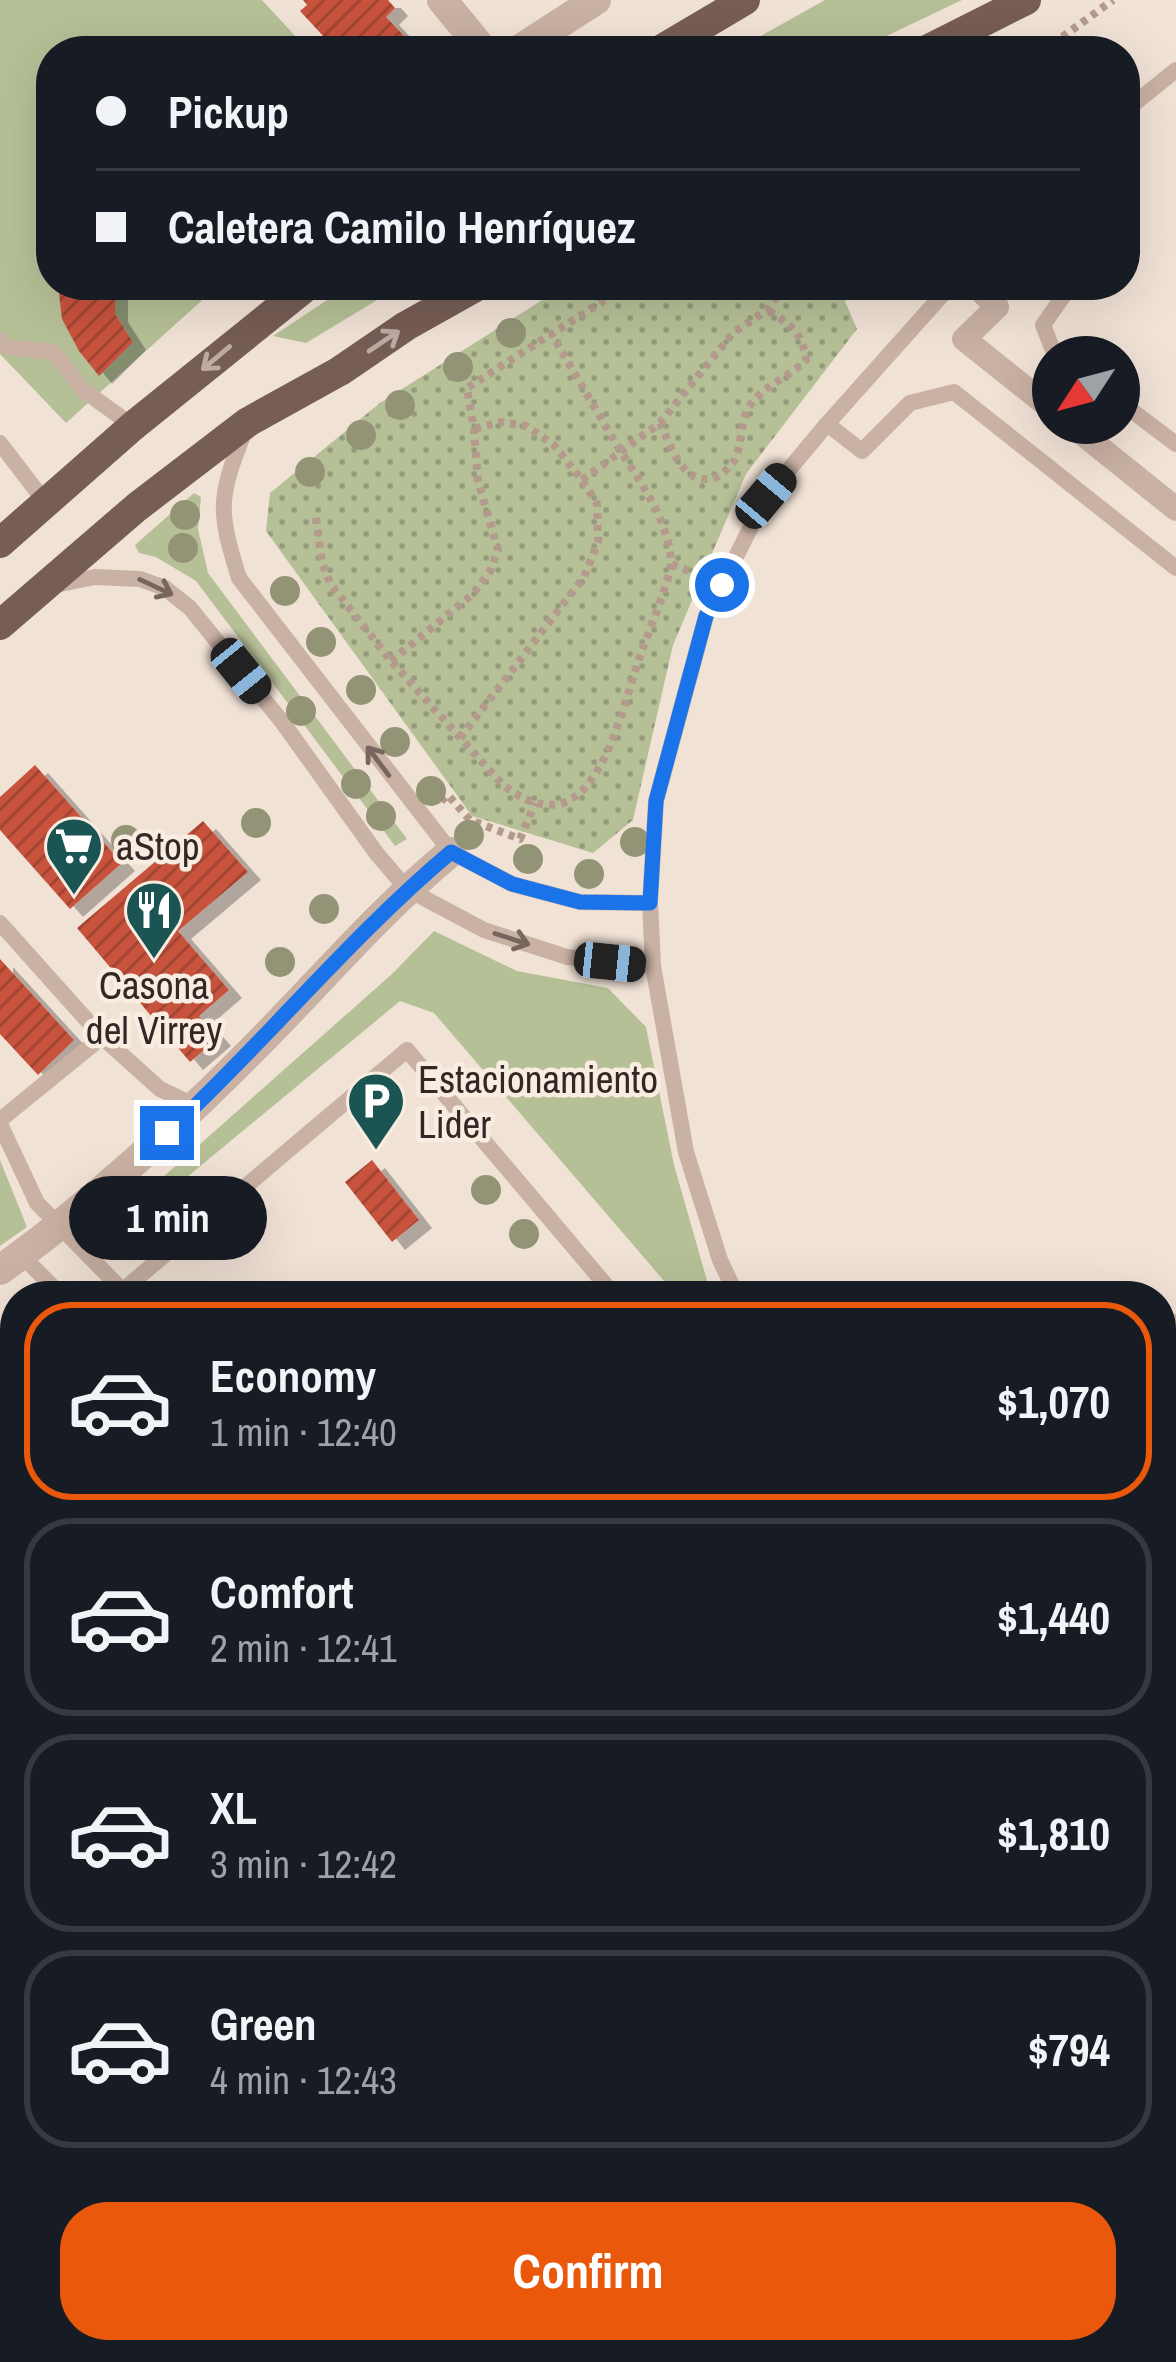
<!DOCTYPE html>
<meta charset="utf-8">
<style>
:root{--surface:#171b24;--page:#242831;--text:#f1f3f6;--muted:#9ea1a6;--line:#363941;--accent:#ea580c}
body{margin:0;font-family:"Archivo Narrow",sans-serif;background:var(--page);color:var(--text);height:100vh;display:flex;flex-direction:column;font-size:45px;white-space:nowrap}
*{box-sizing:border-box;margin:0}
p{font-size:39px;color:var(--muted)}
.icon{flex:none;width:66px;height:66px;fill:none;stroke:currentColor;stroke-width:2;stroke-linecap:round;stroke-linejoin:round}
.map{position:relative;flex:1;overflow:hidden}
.side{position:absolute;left:0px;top:1281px;width:1176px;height:1083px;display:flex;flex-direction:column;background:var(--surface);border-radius:48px 48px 0 0;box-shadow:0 12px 48px #0002}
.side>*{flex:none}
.banner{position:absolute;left:36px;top:36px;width:1104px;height:264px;border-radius:48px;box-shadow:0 12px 48px #0002;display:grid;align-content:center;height:264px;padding:0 60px;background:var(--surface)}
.needle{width:78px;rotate:234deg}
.tools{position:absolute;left:1032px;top:336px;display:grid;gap:24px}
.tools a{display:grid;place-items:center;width:108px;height:108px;border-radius:50%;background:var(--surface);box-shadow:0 12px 48px #0002;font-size:60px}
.end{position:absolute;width:54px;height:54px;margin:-27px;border:15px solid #1a73e8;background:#fff;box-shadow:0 0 0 6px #fff}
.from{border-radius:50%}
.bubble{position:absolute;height:84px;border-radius:42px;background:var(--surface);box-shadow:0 12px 48px #0002;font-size:39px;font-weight:800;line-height:84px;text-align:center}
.car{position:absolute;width:36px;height:72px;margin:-36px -18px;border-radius:15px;box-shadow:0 0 9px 3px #0007;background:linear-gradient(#222 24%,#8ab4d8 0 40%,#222 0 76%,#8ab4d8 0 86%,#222 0)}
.banner b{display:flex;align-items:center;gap:42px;height:114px;font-size:45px}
.banner b+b{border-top:3px solid var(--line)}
.banner i{width:30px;height:30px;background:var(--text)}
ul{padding:21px 0 0;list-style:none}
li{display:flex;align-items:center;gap:36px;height:198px;margin:0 24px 18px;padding:0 36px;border:6px solid var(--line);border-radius:48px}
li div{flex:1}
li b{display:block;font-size:45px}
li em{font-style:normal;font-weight:800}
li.active{border-color:var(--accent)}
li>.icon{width:108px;height:108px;stroke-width:1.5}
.action{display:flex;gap:24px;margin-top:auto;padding:24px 60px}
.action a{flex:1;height:138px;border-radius:48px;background:var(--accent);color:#fff;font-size:48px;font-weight:800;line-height:138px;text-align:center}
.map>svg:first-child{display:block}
</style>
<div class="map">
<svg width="1176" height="2362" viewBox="0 0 1176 2362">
<defs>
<pattern id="park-dots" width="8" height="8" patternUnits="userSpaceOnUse" patternTransform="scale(3)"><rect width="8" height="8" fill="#b6c097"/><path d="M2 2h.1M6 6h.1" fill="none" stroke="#959c7b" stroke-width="1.8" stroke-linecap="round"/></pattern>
<pattern id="building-hatch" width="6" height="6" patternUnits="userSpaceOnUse" patternTransform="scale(3)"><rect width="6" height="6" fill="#c8533d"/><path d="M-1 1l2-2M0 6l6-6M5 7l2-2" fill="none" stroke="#a34533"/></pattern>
<filter id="shadow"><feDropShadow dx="13" dy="8" stdDeviation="0" flood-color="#0004"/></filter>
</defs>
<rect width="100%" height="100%" fill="#f1e2d6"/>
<g fill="#b6c097">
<polygon points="0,0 262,0 309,51 51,51 51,285 219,285 66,423 0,354"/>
<polygon points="825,0 962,0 855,51 734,51"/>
<polygon points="350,285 402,285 306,343 273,336"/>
<polygon points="194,493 201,497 198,529 208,573 407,839 395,846 196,581 156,557 139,553 135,545"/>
<polygon points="434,931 517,971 608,988 646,1027 674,1165 708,1284 716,1296 677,1296 434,1013 400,1001 99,1250 92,1240 392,974"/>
<polygon points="0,1160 27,1227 0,1246"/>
</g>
<polygon fill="url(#park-dots)" points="566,285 838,285 857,329 746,474 673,645 633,820 593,853 472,816 266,531 270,493 380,403"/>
<g fill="url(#building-hatch)" filter="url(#shadow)">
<polygon points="303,0 388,0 395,8 386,17 404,36 387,51 350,51 346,46 337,51 300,11 307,5"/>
<polygon points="58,285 115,285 115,314 133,342 99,376 79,351 62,319"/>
<polygon points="35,765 122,863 70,909 0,830 0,797"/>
<polygon points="203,821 248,872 178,931 229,990 199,1016 218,1038 190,1062 77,928"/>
<polygon points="0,959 74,1040 38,1075 0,1034"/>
<polygon points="372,1160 419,1220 392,1242 345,1182"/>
<polygon points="1176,1398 1176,1648 1161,1616 1161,1405"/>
<polygon points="1176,1698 1176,1795 1161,1777 1161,1711"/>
<polygon points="1161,2014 1176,2032 1176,2362 548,2362 563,2349 1161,2349"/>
<polygon points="15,2091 15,2186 0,2198 0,2103"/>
<polygon points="64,2349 100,2349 110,2362 61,2362 56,2356"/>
<polygon points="131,2349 173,2349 157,2362 142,2362"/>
<polygon points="250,2349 302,2349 313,2362 249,2362 243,2355"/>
</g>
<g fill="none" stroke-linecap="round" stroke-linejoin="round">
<g stroke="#b49a8d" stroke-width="8" stroke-dasharray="6 6" stroke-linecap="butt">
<polyline points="1043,51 1113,0"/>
<path d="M690,285C712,298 734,291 757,285"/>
<polyline points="766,285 781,290"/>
<path d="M660,423C670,444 682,486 713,478C721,476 729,468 734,461C743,445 739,424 749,407C762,386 789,378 806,360C803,333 790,324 767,310"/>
<polyline points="582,480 660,423 733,333 767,310 781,290 790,285"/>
<path d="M316,518L322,563L331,585L391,661L502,784C594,857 618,719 640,656C646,638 672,576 671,561C668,518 639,481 617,445C595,409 574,372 552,335"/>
<polyline points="672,564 698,575"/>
<polyline points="391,661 473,594 490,571 498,550 478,481 474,429 467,388 628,285"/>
<polyline points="460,738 584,577 598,542 597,504 582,480 554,445 526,426 500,422 474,429"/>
<polyline points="441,801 448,795 470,820 520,839 535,803"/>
<polyline points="1161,1381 1176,1375"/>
<polyline points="1161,1797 1176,1817"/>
<polyline points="515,2349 513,2351 522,2362"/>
</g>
<g stroke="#c9b1a3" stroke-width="16">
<polyline points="1125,111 1176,70"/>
<polyline points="0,340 6,347 54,352 83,390 133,426"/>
<polyline points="1059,357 1054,353 1043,325 1071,285"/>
<polyline points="1119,401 1176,444"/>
<polyline points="827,424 862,451 910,403 954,392 1176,568"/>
<path d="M244,433C218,498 218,511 239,578L451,852L512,884L580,902L650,903"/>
<polyline points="0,443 45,502"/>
<polyline points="55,585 95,577 140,579 165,588 190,608 283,723 377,854 407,889 484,930 567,957 653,966"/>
<polyline points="0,923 102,1037 160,1089 185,1101 200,1102"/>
<polyline points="0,1120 102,1037"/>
<polyline points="0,1124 37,1203 127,1295"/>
<polyline points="21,1255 62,1296"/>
<polyline points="116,1296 407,1050 615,1296"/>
<polyline points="737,1296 720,1260 686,1152 653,966 650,903 656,801 706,616 766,497 827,424 951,285"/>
<polyline points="1161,1325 1176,1322"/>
<polyline points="0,1394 15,1381"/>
<polyline points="0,1677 15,1695"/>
<polyline points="1161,1879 1176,1897"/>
<polyline points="0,2003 15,1992"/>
</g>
<g stroke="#c9b1a3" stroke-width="24">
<polyline points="975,285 997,307 964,339 1053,410"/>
<polyline points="1069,423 1176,509"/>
</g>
<g stroke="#c9b1a3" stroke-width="30">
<polyline points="442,0 484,51"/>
<polyline points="517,51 596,0"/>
<path d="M0,1270C95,1202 180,1123 262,1040C324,977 382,909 451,852"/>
<polyline points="0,2317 15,2306"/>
</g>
<g stroke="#9c7f74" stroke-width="30">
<polyline points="0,1848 15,1864"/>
<polyline points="440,2349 451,2362"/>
</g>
<g stroke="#765d55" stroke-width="30">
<polyline points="659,51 745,0"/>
<polyline points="925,51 1026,0"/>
<polyline points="0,543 133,426 308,285"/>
<polyline points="0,625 137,507 248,422 340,371 406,326 479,285"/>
</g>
</g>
<g fill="#939376">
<circle cx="511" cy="333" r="15"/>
<circle cx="458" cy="367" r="15"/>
<circle cx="400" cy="405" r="15"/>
<circle cx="361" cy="435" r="15"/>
<circle cx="310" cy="472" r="15"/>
<circle cx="185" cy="515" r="15"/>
<circle cx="183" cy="548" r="15"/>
<circle cx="285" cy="591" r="15"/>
<circle cx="321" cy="642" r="15"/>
<circle cx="361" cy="690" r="15"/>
<circle cx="301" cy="711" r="15"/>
<circle cx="395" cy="742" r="15"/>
<circle cx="356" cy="784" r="15"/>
<circle cx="431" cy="791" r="15"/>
<circle cx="381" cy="816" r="15"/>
<circle cx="256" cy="823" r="15"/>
<circle cx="469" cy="835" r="15"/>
<circle cx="126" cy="840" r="15"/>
<circle cx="635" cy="842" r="15"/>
<circle cx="528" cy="859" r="15"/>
<circle cx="589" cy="874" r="15"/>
<circle cx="324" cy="909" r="15"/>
<circle cx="280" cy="962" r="15"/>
<circle cx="486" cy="1190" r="15"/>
<circle cx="524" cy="1234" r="15"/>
</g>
<defs><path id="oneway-shaft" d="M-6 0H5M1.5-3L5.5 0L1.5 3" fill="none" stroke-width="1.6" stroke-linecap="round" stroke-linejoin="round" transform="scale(3)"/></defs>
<g stroke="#beaca3">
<use href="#oneway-shaft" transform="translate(384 341) rotate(-34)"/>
<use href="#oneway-shaft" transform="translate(216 358) rotate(140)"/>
</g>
<g stroke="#76665e">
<use href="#oneway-shaft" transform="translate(156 587) rotate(25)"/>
<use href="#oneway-shaft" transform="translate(378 761) rotate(-127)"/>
<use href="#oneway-shaft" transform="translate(512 939) rotate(18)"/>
</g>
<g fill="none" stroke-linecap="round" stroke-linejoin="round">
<path stroke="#1a73e8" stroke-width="15" d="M167,1133C264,1043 349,938 451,852L512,884L580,902L650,903L656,801L706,616L722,585"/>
</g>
<defs>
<g id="supermarket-pin" transform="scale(3)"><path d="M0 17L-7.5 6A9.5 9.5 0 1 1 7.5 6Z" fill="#1a5554" stroke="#f9ede2"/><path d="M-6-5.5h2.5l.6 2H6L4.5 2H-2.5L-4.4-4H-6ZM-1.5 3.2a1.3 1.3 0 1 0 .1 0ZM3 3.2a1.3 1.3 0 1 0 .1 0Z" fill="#fff"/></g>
<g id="restaurant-pin" transform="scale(3)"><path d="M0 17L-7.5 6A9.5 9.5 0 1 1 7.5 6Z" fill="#1a5554" stroke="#f9ede2"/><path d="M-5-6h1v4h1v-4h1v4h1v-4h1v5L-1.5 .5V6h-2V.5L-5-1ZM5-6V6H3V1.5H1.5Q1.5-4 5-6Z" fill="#fff"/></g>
<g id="parking-pin" transform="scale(3)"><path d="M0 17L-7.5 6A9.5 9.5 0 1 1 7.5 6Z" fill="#1a5554" stroke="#f9ede2"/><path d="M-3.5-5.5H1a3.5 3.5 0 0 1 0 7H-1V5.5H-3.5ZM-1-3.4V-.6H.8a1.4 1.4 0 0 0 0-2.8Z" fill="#fff"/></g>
</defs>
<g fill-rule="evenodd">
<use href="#supermarket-pin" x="74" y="846"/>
<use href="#restaurant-pin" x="154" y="910"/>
<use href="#parking-pin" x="376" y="1101"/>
</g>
<g text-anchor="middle" stroke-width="9" stroke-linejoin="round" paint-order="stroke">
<g font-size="39" fill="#332825" stroke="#f9ede2" text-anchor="start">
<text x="116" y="860">aStop</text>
<text x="154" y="999" text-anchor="middle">Casona<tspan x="154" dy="45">del Virrey</tspan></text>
<text x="418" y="1093">Estacionamiento<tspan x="418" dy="45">Lider</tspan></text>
</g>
</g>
</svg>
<div class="tools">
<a><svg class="needle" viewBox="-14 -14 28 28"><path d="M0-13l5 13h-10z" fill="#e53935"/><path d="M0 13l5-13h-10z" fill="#9ea1a6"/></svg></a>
</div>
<i class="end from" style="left:722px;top:585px"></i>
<i class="end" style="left:167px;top:1133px"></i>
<div class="bubble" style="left:69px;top:1176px;width:198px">1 min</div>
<i class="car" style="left:766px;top:496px;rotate:40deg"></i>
<i class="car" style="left:241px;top:671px;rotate:141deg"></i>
<i class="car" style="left:610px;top:962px;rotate:96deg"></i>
<div class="banner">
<b><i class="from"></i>Pickup</b>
<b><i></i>Caletera Camilo Henríquez</b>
</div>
<section class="side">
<ul>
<li class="active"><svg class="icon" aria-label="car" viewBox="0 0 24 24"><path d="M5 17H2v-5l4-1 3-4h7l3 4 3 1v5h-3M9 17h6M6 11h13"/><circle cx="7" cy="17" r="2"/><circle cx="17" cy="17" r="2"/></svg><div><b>Economy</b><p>1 min · 12:40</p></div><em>$1,070</em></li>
<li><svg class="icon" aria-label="car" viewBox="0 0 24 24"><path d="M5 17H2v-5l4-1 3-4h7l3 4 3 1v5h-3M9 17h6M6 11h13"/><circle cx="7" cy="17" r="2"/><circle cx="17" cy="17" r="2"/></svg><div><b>Comfort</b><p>2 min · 12:41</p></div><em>$1,440</em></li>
<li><svg class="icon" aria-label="car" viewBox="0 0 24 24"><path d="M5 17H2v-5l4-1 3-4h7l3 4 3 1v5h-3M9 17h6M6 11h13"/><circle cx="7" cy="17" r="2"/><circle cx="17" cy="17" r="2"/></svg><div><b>XL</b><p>3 min · 12:42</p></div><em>$1,810</em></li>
<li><svg class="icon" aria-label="car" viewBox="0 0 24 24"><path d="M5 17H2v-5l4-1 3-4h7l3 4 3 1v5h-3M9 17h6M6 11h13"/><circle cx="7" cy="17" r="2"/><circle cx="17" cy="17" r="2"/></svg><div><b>Green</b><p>4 min · 12:43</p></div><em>$794</em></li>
</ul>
<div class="action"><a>Confirm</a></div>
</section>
</div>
